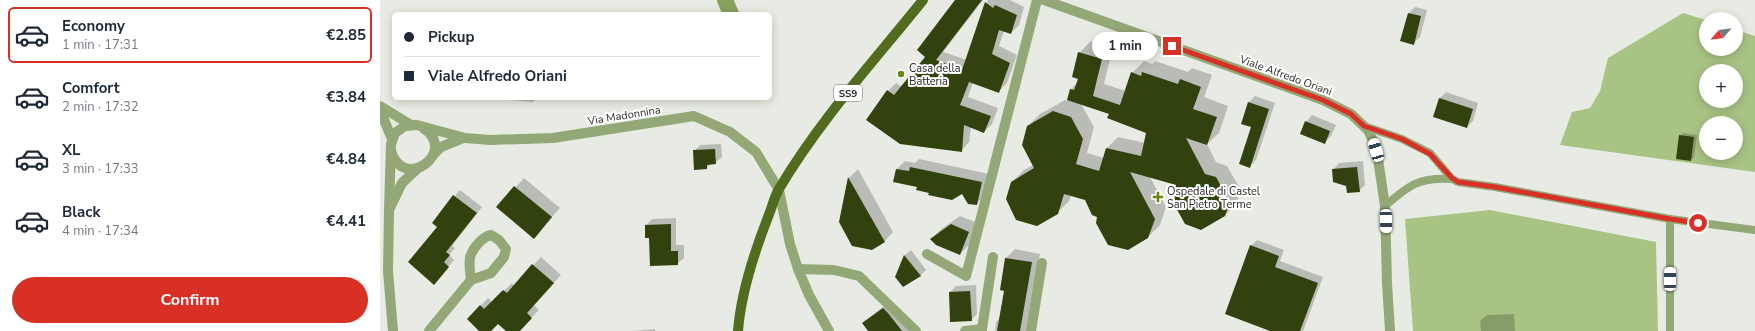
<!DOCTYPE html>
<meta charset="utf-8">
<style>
:root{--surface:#fff;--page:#f2f2f3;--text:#1f2937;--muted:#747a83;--line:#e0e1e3;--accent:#d93025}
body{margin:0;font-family:"Nunito Sans",sans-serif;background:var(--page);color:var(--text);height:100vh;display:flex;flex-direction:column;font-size:15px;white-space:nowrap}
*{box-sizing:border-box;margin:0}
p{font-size:13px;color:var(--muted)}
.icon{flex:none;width:22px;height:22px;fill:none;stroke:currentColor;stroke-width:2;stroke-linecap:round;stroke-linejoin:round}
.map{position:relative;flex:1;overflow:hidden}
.side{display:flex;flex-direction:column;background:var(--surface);width:380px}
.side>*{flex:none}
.top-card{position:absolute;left:12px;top:12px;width:380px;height:88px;border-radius:6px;box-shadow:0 2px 10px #0003;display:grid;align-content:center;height:88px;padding:0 12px;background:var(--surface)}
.needle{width:26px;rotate:241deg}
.tools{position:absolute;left:1319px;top:12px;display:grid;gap:8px}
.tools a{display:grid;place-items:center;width:44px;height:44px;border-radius:50%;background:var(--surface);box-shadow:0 2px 10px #0003;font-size:20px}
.end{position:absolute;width:18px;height:18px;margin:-9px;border:5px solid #d93025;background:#fff;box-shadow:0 0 0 2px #fff}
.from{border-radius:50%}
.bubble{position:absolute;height:28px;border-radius:14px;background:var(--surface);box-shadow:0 2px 10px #0003;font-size:13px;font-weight:700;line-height:28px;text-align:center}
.car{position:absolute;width:12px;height:24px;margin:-12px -6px;border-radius:5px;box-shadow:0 0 3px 1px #0007;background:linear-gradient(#fff 24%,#345 0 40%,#fff 0 76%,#345 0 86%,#fff 0)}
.top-card b{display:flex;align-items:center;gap:14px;height:38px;font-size:15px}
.top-card b+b{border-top:1px solid var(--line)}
.top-card i{width:10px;height:10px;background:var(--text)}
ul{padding:7px 0 0;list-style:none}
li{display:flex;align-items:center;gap:12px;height:56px;margin:0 8px 6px;padding:0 4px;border:2px solid transparent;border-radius:6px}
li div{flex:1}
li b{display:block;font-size:15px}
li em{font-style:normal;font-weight:700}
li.selected{border-color:var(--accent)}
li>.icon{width:36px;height:36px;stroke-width:1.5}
.primary-button{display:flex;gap:8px;margin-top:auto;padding:8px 12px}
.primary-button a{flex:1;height:46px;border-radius:24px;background:var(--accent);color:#fff;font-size:16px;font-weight:700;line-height:46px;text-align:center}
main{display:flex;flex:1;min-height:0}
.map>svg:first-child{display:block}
</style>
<main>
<section class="side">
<ul>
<li class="selected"><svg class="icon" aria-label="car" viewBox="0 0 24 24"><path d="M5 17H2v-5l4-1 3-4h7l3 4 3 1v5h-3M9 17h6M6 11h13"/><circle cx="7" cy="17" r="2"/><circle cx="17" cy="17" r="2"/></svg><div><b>Economy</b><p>1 min · 17:31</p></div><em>€2.85</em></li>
<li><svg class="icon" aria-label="car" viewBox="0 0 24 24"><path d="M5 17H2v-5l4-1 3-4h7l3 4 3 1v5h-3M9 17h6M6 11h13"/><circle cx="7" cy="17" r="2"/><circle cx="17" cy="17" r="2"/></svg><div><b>Comfort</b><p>2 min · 17:32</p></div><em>€3.84</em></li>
<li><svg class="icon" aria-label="car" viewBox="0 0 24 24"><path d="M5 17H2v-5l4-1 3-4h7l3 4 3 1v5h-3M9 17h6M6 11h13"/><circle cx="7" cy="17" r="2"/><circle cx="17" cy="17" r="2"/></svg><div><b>XL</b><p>3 min · 17:33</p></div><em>€4.84</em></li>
<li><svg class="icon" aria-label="car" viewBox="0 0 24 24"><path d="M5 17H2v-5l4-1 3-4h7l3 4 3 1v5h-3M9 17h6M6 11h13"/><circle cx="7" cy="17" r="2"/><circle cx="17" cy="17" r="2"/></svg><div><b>Black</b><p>4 min · 17:34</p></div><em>€4.41</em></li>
</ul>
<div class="primary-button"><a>Confirm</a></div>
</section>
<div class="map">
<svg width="1375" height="331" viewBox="0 0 1375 331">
<rect width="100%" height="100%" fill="#e8ebe4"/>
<g fill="#a9c384" fill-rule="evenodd">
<path d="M1303,13L1326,20V49H1356V30L1375,36V172L1180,145L1192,112L1210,108L1220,91L1228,58ZM1326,71H1356V101H1326ZM1326,123H1356V153H1326Z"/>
<polygon points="1110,210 1276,242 1278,331 1033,331 1025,219"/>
</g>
<g fill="#0003" fill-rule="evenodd">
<polygon points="576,0 603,0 563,52 587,60 608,0 630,0 644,7 639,25 631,33 624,31 619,46 637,55 627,83 618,92 593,82 588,97 618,108 612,124 604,132 591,127 589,142 581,151 508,91 516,83 522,87 546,57"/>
<polygon points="1035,7 1047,10 1040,37 1034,43 1029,13"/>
<path d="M711,41L733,47L724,84L746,91L752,73L764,61L772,64L775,61L808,72L812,68L832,75L824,97L848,106L839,133L827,144L836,162L847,166L861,190L856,204L844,216L797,184L770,177L786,207L780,225L768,237L718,216L706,199L691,195L689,201L677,213L632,182L644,170L653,165L648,126L660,114L685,100L687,101L691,89L697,83L699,78V53ZM701,104L730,113L767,133L765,143L738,137L727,148L724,158L707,153L714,127Z"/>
<polygon points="1066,92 1098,103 1093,121 1087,127 1059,99"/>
<polygon points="875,96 895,103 876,160 870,166 872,127 862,124 869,102"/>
<polygon points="128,98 157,98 153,102 128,100"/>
<polygon points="932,115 956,125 951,136 945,142 926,122"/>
<polygon points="1303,133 1317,135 1314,157 1311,160 1300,136"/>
<polygon points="341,144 342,157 335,163 331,163 326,168 314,151 320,145"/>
<polygon points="539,159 609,174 604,196 596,204 582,193 551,192 538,186 514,181 517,169 525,161 535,163"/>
<polygon points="983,161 985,185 979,191 967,186 953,170 959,163"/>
<polygon points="478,169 513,232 505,241 492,249 460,222 469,178"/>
<polygon points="144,178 180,208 154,237 118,207"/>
<polygon points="80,190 102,207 72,246 75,248 69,255 74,260 60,277 59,227 53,222"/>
<polygon points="580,216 598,223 589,245 580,254 552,239 560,230"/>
<polygon points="296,218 296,245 304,245 304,258 297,264 270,237 266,225 272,219"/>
<polygon points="877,240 904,250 900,261 943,277 923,331 893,331 871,246"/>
<polygon points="635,249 660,254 646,331 615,331 616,322 620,318 625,290 621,289 626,258"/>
<polygon points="531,250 546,270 540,276 516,277 525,255"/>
<polygon points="161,257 181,275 154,305 159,310 138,331 127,331 118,322 100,331 88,319 108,298 112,302 132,283 134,286"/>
<polygon points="596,285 597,314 591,320 571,321 570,292 576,286"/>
<polygon points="509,302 531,328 528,331 489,331 483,323"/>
<polygon points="1134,314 1135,331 1101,331 1100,321 1107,315"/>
<polygon points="275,329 275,331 251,331"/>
</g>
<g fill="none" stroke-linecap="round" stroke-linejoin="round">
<polyline stroke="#87a25d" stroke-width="16" points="345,0 351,14"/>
</g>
<g fill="#31420e">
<polygon points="575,0 602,0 556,60 582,70 605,2 613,8 615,5 637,15 631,34 619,30 612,54 630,63 619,93 589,82 580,105 611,116 604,133 584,125 582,152 520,144 486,120 507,90 514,95 545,57 537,50"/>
<polygon points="1028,13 1041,16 1034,45 1020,41"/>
<polygon points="698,52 722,59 713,96 740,105 751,72 761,76 762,72 798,84 800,79 821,87 813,109 837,117 827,145 806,138 825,174 836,177 850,202 845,216 821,230 805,224 794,204 796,185 750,172 775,219 768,238 748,250 728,245 716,223 717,217 712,215 705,200 684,194 678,214 657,226 636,220 626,199 631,182 654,168 642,145 647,126 673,111 691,117 703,139 696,164 719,171 726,148 761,156 766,133 727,118 729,114 687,100 690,89 694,90 698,79 692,77"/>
<polygon points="1059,98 1093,109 1087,128 1053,117"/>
<polygon points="868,102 889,109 870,168 859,164 871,127 861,124"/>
<polygon points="925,121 950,131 945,144 920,134"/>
<polygon points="1299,135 1314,137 1311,161 1296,159"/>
<polygon points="335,149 336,164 327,165 327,169 314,170 313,150"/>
<polygon points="530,167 602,182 597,205 588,204 582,194 572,200 548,195 549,193 536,190 537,187 513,182 516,169 529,171"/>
<polygon points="977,167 980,192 967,193 966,186 953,182 952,169"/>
<polygon points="468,177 505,242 492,250 472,246 459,222"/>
<polygon points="134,186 172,217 154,239 116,207"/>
<polygon points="73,195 97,213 66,252 70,255 64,262 69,267 54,285 28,262 57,227 52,223"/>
<polygon points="291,224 291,251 298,251 298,265 270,266 269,238 265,238 265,225"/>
<polygon points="571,224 589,232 580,255 556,245 550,239"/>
<polygon points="870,245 899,256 895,267 938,283 920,331 890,331 845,314"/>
<polygon points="524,255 541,276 523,287 515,277"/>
<polygon points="625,258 652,262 640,331 617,331 624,291 620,290"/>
<polygon points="152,264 174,283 147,313 152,318 140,331 126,331 118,324 111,331 99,331 87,319 100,305 104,309 123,290 127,293"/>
<polygon points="590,291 592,321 570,322 569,292"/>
<polygon points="503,308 508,313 522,331 488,331 482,323"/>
</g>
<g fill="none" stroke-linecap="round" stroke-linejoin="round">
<g stroke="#93a777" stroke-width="8">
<polyline points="984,126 1022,139 1050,153 1072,179 1078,182 1115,187 1290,219 1375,230"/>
<path d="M1005,206C1029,185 1039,177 1072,179"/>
<polyline points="1290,219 1290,331"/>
</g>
<g stroke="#93a777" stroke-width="10">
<polyline points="664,0 943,100 971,114 988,130 993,141 998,159 1005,206 1007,283 1010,331"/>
<polyline points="0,106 31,125"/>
<polyline points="0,110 12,139"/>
<path d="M11,151C24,193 79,151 43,128"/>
<polyline points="53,155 61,147 83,138"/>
<polyline points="37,169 22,183 9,210 11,144 15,133 25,126 37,125 85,138 110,140 173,138 314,116 350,132 376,152 399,190 410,244 418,269 429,295 449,331"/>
<polyline points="9,210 8,271 13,331"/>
<polyline points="547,254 586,276 657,0"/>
<polyline points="418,269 454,270 479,276 536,331"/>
<polyline points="602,329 613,257"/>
<path d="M49,331L91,280L111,273L124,257L126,249L119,240L111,235C102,237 93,248 90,257C89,264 90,273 91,280"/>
<polyline points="585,331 602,329 602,331"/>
<polyline points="651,331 662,263"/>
</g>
<path stroke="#526c1f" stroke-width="10" d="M358,331C361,292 374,253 388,217C392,208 394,197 399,189C439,121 494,61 543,0"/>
</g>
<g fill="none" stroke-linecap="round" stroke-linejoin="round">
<polyline stroke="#d93025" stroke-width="5" points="792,46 943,100 971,114 984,126 1022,139 1050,154 1072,178 1078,182 1115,187 1290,219 1318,223"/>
</g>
<g fill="#65890f" stroke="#fff" stroke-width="1.5">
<circle cx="521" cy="74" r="4"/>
<path d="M776 191h4v4h4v4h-4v4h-4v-4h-4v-4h4z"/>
</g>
<g text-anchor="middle" stroke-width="4" stroke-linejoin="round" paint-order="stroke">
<rect fill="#fff" stroke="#686866" stroke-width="1" x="454" y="85" width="28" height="16" rx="3"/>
<g font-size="10" font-weight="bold" fill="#272825">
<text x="468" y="97">SS9</text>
</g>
<g font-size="11" fill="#272825" stroke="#fff" text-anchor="start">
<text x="529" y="72">Casa della<tspan x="529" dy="13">Batteria</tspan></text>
<text x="787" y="195">Ospedale di Castel<tspan x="787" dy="13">San Pietro Terme</tspan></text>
</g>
<g font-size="11" fill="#272825" stroke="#fff">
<text transform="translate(906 75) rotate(20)" y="4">Viale Alfredo Oriani</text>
<text transform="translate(244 115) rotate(-9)" y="4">Via Madonnina</text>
</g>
</g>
</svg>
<div class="tools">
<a><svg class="needle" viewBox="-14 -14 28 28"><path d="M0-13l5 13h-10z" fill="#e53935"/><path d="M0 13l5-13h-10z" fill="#747a83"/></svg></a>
<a>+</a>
<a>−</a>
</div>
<i class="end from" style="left:1318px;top:223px"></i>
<i class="end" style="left:792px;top:46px"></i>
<div class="bubble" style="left:712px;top:32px;width:66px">1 min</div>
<i class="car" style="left:996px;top:150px;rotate:344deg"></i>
<i class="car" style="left:1006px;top:221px;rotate:179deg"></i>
<i class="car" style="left:1290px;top:279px;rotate:0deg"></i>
<div class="top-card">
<b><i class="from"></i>Pickup</b>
<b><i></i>Viale Alfredo Oriani</b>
</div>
</div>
</main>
